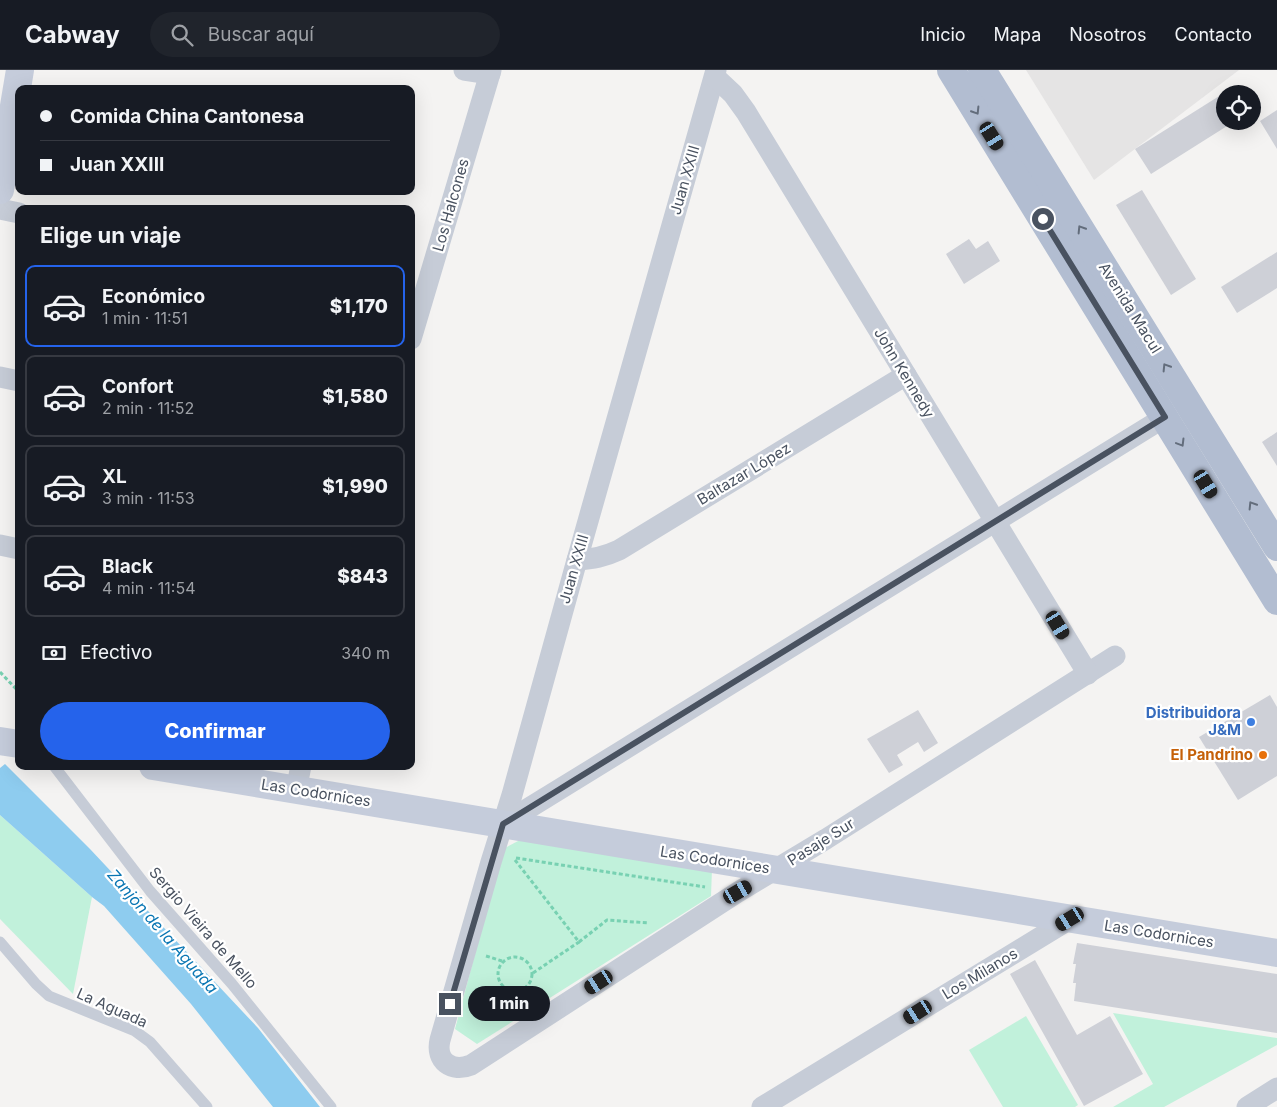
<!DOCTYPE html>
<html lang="es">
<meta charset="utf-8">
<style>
:root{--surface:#171b24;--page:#20242c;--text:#f1f3f6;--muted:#9ea1a6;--line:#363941;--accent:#2563eb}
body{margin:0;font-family:Inter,sans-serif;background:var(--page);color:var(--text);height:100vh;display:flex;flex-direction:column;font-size:19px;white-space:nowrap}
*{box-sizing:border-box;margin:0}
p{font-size:16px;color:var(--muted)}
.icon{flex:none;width:28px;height:28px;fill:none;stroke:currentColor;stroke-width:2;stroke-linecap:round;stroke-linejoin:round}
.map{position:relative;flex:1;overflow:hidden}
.side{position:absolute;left:15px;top:135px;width:400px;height:565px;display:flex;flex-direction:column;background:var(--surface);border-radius:10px;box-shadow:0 5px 20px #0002}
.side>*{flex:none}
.hud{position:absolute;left:15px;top:15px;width:400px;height:110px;border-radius:10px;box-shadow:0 5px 20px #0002;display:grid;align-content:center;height:110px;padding:0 25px;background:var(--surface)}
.fabs{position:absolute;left:1216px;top:15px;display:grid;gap:10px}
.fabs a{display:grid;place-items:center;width:45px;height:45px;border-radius:50%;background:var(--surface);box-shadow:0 5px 20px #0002;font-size:25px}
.end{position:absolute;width:22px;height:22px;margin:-11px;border:6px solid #495260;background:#fff;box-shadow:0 0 0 2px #fff}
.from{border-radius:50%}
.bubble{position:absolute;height:35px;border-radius:18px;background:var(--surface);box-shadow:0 5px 20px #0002;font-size:16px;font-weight:800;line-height:35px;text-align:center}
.car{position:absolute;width:15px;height:30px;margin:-15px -8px;border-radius:6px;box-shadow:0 0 4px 1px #0007;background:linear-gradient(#222 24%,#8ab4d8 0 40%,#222 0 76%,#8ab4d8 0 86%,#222 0)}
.hud b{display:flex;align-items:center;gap:18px;height:48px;font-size:19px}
.hud b+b{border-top:1px solid var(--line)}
.hud i{width:12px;height:12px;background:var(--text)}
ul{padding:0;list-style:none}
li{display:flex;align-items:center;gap:15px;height:82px;margin:0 10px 8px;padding:0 15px;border:2px solid var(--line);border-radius:10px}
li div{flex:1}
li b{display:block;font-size:19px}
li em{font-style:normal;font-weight:800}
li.current{border-color:var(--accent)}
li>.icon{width:45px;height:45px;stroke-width:1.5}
h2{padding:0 25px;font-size:22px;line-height:60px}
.pay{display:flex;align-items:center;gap:12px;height:55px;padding:0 25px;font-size:19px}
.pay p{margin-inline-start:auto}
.action{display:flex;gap:10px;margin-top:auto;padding:10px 25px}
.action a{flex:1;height:58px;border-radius:30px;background:var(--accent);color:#fff;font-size:20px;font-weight:800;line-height:58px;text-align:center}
header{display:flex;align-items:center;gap:30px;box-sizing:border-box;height:70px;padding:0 25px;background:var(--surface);border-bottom:1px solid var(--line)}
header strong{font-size:24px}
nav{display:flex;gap:28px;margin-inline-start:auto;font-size:18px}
.search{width:350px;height:45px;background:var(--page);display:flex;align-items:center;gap:12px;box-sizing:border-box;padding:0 18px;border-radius:28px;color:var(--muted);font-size:19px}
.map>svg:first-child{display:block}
</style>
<header>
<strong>Cabway</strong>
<div class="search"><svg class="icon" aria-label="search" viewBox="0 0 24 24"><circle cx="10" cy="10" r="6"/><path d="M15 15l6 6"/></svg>Buscar aquí</div>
<nav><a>Inicio</a><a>Mapa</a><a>Nosotros</a><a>Contacto</a></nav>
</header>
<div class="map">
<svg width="1277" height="1037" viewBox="0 0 1277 1037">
<rect width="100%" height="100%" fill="#f4f3f2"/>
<polygon fill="#e5e4e4" points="1026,0 1239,0 1094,110"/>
<g fill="#c1f1db">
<polygon points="0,745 92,827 73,924 0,849"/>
<polygon points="522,769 712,799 711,826 477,974 455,959 503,779"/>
<polygon points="1113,943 1277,968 1277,975 1164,1037 1113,1037 1153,1014"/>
<polygon points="1026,946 1078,1035 1075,1037 1003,1037 969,980"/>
</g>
<polygon fill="#8eccef" points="5,694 90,779 258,958 320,1037 273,1037 191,934 104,836 92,827 0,745 0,698"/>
<g fill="#ced0d7">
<polygon points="1224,23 1225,25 1225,51 1235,51 1151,104 1135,79"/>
<polygon points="1277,40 1277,79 1260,51"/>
<polygon points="1142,120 1196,209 1171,225 1116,135"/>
<polygon points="969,169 976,179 988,171 1000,191 964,214 946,184"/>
<polygon points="1277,182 1277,218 1237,243 1221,217"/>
<polygon points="1277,362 1277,396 1262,372"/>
<polygon points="1270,625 1277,637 1277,706 1238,730 1199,667"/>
<polygon points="918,640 938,673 924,682 918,672 897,685 903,695 889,703 867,669"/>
<polygon points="1077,873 1277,904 1277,963 1074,931 1076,913 1073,913 1076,894 1073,894"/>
<polygon points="1035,890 1077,965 1110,946 1143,1004 1084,1036 1010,904"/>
</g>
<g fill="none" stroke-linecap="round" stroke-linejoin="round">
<g stroke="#78d1b2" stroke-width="3" stroke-dasharray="4 2.5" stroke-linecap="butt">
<polyline points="0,602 19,622"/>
<polyline points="516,788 705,817"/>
<polyline points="515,790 579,872 607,850 649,853"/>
<polyline points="486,886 502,891"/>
<circle cx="515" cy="904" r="17"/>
<polyline points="533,903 579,872"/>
</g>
<g stroke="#c6ccd7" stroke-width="11">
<polyline points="54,696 150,821 232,914 331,1037"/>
<polyline points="0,872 36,914 49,926 135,961 150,972 207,1037"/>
</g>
<g stroke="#c6ccd7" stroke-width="21">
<polyline points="464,0 490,4"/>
<path d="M716,0L577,490L512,725L491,792L440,970C435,991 452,1003 471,995L738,822L826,769L1115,586"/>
<polyline points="715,7 733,24 746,42 1088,604"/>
<polyline points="0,139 19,143"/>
<polyline points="411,269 491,0"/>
<polyline points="0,307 19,311"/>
<polyline points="0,475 19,479"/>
<path d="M577,490C593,489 604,487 619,480L906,305"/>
<polyline points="296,720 301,696"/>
<polyline points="503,754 1165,347"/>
<polyline points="762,1037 1070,849"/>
<polyline points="1247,1037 1277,1018"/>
</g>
<g stroke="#c5ccdb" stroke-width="28">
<polyline points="0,120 20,0"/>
<polyline points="0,671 19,674"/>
<polyline points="153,696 1277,883"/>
</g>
<g stroke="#b2bdd1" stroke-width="28">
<polyline points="951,0 1277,531"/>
<polyline points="982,0 1277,477"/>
</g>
</g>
<defs><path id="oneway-chevron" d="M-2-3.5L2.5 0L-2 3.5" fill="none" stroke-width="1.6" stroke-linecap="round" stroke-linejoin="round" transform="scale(1.25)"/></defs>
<g stroke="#636d7c">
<use href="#oneway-chevron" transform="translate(976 41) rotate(58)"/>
<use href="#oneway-chevron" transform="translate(1081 159) rotate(-122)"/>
<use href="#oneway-chevron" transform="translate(1166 297) rotate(-122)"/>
<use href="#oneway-chevron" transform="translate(1181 373) rotate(59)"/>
<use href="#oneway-chevron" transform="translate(1252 435) rotate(-122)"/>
</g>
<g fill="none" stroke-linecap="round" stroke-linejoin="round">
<polyline stroke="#495260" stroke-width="6" points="450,934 503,754 1165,347 1043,149"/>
</g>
<circle fill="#3f7fe0" stroke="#fff" stroke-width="2" cx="1251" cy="652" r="5"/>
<circle fill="#e8710a" stroke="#fff" stroke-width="2" cx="1263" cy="685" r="5"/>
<g text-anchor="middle" stroke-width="4.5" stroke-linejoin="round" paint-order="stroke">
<g font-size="15" fill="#495260" stroke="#fff">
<text transform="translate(685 110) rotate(-74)" y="5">Juan XXIII</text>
<text transform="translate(451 135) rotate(-74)" y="5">Los Halcones</text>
<text transform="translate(1130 238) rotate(58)" y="5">Avenida Macul</text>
<text transform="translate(904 303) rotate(59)" y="5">John Kennedy</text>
<text transform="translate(744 404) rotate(-31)" y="5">Baltazar López</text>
<text transform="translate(574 499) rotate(-74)" y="5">Juan XXIII</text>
<text transform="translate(316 723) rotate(9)" y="5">Las Codornices</text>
<text transform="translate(821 772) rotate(-32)" y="5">Pasaje Sur</text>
<text transform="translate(715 790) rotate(9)" y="5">Las Codornices</text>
<text transform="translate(203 858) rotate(49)" y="5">Sergio Vieira de Mello</text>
<text transform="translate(1159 864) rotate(9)" y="5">Las Codornices</text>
<text transform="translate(980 904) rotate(-31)" y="5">Los Milanos</text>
<text transform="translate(112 938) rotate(24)" y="5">La Aguada</text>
</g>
<g font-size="15" font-weight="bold" fill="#366cbe" stroke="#fff" text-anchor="end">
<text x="1241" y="648">Distribuidora<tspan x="1241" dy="17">J&amp;M</tspan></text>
</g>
<g font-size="15" font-weight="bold" fill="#c56008" stroke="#fff" text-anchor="end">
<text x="1253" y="690">El Pandrino</text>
</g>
<g font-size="16" font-style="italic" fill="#0976b3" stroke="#fff">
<text transform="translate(163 861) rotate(49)" y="6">Zanjón de la Aguada</text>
</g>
</g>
</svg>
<div class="fabs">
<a><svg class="icon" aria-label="locate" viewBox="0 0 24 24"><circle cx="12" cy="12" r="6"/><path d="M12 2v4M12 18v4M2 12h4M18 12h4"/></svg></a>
</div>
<i class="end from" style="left:1043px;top:149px"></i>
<i class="end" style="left:450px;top:934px"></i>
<div class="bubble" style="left:468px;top:916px;width:82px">1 min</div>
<i class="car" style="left:992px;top:66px;rotate:148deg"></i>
<i class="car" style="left:1206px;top:414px;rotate:149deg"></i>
<i class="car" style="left:1058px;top:555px;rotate:149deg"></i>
<i class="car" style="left:738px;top:822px;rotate:60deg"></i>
<i class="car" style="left:1070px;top:849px;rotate:239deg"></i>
<i class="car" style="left:599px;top:912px;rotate:237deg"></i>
<i class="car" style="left:918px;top:942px;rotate:238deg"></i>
<div class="hud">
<b><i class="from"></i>Comida China Cantonesa</b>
<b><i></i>Juan XXIII</b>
</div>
<section class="side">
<h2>Elige un viaje</h2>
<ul>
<li class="current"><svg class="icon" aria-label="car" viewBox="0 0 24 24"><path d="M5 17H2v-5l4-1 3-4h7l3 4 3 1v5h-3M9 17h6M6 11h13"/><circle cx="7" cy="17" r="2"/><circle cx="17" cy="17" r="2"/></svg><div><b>Económico</b><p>1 min · 11:51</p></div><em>$1,170</em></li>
<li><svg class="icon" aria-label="car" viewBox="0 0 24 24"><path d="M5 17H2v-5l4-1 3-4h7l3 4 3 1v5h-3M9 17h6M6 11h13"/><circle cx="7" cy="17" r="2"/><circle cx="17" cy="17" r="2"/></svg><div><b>Confort</b><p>2 min · 11:52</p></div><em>$1,580</em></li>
<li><svg class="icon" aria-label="car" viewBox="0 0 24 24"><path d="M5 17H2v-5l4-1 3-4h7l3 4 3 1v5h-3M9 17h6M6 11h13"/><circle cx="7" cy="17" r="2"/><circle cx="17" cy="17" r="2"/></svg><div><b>XL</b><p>3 min · 11:53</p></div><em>$1,990</em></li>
<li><svg class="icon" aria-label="car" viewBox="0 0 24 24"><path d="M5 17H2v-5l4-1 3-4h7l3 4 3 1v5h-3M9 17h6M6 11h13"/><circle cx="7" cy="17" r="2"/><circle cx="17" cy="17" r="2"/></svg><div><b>Black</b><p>4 min · 11:54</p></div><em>$843</em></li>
</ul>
<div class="pay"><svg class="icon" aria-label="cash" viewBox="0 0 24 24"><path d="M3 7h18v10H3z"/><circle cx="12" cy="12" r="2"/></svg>Efectivo<p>340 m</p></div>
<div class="action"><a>Confirmar</a></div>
</section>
</div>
